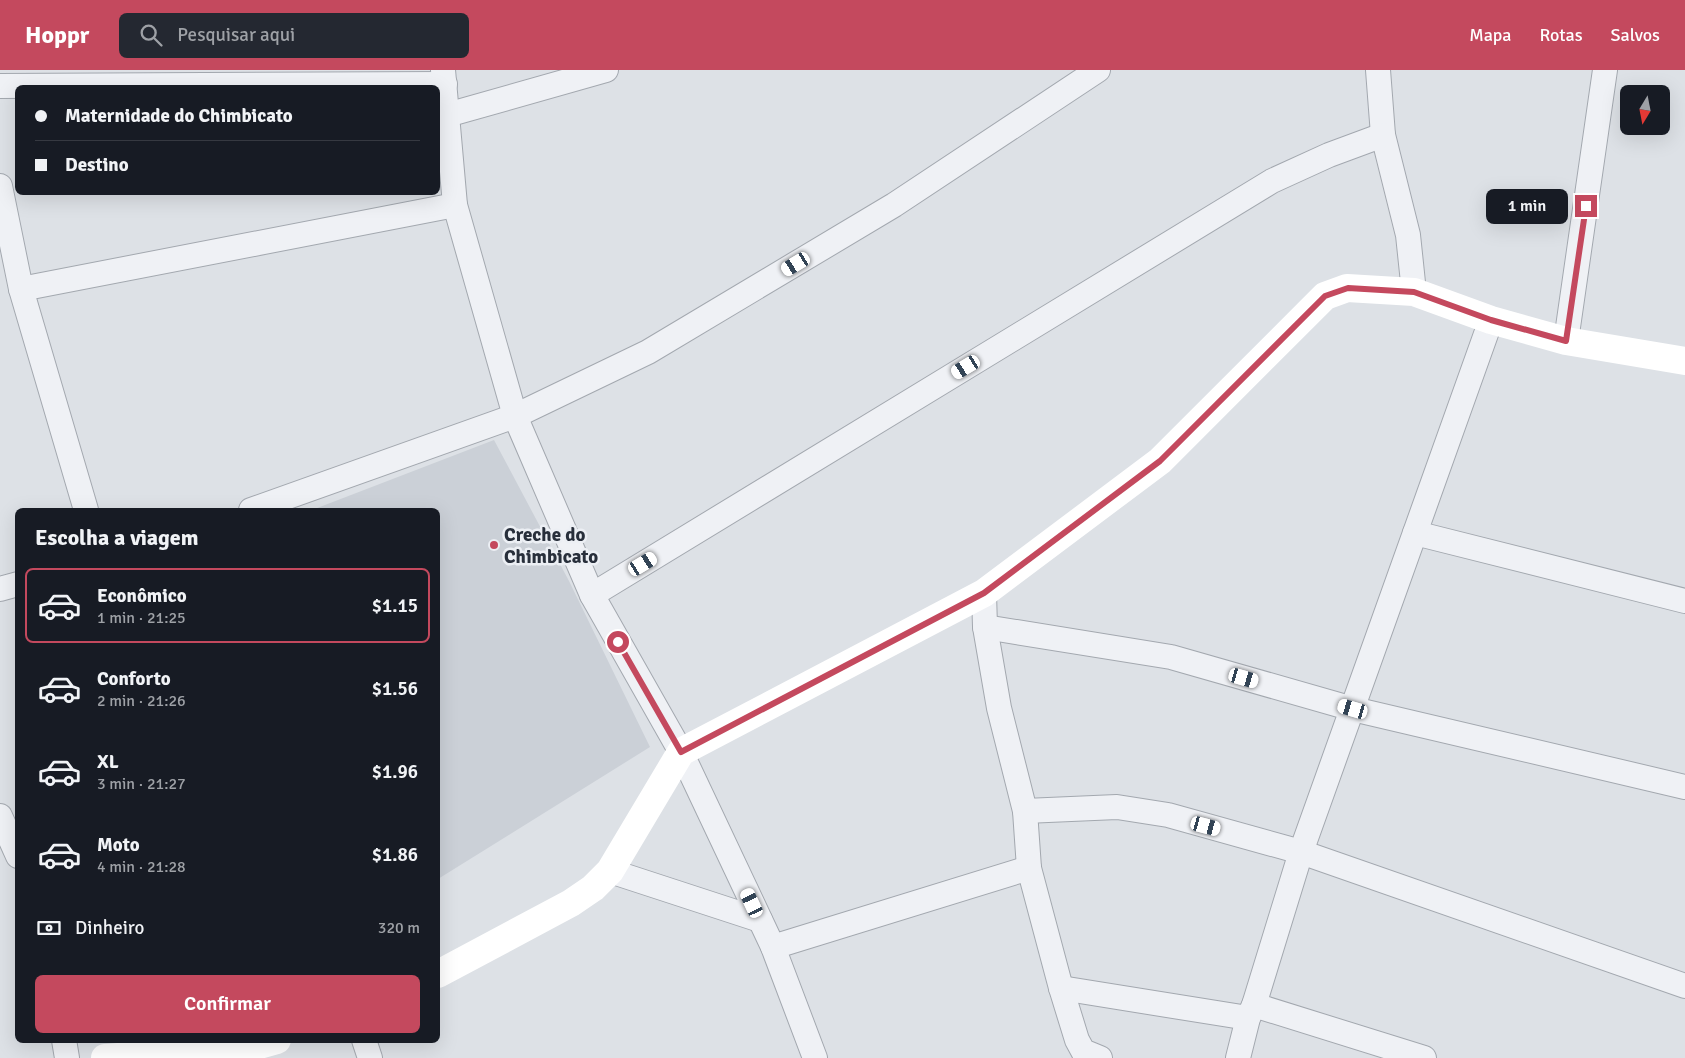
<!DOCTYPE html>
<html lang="pt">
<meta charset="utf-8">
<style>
:root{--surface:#171b24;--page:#242831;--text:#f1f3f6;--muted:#9ea1a6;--line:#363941;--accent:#c4495e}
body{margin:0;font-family:Signika,sans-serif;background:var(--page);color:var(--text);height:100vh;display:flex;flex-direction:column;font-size:19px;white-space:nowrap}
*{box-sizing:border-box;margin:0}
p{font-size:16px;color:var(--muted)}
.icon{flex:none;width:28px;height:28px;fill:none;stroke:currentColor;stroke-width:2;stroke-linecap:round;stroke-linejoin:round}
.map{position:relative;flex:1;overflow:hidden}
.sheet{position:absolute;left:15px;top:438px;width:425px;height:535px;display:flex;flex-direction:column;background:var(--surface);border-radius:8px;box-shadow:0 5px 20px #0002}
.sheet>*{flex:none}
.banner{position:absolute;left:15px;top:15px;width:425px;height:110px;border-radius:8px;box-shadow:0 5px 20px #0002;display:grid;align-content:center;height:110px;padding:0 20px;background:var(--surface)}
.needle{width:32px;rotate:190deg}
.fabs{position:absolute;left:1620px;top:15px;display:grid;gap:10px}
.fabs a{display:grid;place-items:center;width:50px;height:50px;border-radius:8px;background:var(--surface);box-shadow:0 5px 20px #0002;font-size:25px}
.end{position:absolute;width:22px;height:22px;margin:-11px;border:6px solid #c4495e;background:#fff;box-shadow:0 0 0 2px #fff}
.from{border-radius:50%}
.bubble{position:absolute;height:35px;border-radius:8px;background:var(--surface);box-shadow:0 5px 20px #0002;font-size:16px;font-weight:600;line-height:35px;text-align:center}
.car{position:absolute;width:15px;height:30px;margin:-15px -8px;border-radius:6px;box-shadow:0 0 4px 1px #0007;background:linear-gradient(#fff 24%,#345 0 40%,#fff 0 76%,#345 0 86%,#fff 0)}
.banner b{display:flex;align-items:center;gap:18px;height:48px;font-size:19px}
.banner b+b{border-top:1px solid var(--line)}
.banner i{width:12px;height:12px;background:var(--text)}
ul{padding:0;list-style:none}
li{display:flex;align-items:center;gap:15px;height:75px;margin:0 10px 8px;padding:0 10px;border:2px solid transparent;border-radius:8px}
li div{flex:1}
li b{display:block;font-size:19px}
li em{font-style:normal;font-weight:600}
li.on{border-color:var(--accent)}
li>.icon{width:45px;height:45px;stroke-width:1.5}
h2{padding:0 20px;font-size:22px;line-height:60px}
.pay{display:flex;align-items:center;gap:12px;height:55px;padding:0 20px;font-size:19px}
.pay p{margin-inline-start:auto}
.action{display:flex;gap:10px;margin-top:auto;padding:10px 20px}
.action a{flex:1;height:58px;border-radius:8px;background:var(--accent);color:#fff;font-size:20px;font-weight:600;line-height:58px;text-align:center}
header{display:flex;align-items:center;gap:30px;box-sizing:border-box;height:70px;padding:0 25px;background:var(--accent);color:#fff}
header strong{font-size:24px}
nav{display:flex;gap:28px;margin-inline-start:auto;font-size:18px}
.search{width:350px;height:45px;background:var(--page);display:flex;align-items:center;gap:12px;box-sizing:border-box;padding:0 18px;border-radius:8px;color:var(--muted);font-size:19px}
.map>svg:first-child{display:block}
</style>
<header>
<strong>Hoppr</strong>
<div class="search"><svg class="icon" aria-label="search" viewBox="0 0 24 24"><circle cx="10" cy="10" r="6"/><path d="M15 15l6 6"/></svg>Pesquisar aqui</div>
<nav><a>Mapa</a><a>Rotas</a><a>Salvos</a></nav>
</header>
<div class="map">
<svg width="1685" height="988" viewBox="0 0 1685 988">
<rect width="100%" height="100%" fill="#dde1e6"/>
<polygon fill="#cbd0d7" points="494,370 569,511 650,677 438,809 438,440 312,440"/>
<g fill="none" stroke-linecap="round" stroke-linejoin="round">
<g stroke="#a3a8af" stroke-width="26">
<g id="street">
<polyline points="443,0 455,135 515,346 592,525 681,682 773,877 815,988"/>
<polyline points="1378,0 1383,65 1408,165 1414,222"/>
<polyline points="0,16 445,14"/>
<polyline points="447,45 606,0"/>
<polyline points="0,116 21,219 86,440"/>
<polyline points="21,219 455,135"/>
<polyline points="1566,271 1605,0"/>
<polyline points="251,440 515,346 648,282 894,135 1098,0"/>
<polyline points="1415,463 1685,531"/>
<polyline points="0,519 18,514"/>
<polyline points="984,523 985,557 999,638 1025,741 1029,798 1061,918 1077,970 1083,981 1100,988"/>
<polyline points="592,525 1272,111 1329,85 1383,65"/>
<polyline points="985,557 1171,587 1353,639 1685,717"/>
<polyline points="1025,741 1117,737 1168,745 1301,782 1685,916"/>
<polyline points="0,746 18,786"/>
<polyline points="610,801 760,850"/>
<polyline points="773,877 1029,798"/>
<polyline points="1061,918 1248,948"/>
<polyline points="1254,935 1424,988"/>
<polyline points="64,970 67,988"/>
<polyline points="364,970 370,988"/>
<polyline points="1238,988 1248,948 1254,935 1301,782 1491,250"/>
</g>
</g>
<use href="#street" stroke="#eff1f5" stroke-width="24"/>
<g stroke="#fff" stroke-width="28">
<polyline points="438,904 571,833 593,818 610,801 681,682 984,523 1160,391 1325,226 1347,218 1414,222 1491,250 1566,271 1685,291"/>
<polyline points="105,988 252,977 277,970"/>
</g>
</g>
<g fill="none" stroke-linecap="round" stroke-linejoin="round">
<polyline stroke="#c4495e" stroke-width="6" points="618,572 681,682 984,523 1160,391 1325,226 1348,218 1414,222 1491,250 1566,271 1586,136"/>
</g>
<circle fill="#c4495e" stroke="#eceff4" stroke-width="2" cx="494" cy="475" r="5"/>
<g text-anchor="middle" stroke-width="5" stroke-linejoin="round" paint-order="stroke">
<g font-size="19" font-weight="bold" fill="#282f3b" stroke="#eceff4" text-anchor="start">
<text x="504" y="471">Creche do<tspan x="504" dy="22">Chimbicato</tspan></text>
</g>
</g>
</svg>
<div class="fabs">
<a><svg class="needle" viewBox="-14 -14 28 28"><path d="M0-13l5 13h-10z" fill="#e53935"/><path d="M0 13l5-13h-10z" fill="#9ea1a6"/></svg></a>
</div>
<i class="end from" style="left:618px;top:572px"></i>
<i class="end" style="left:1586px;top:136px"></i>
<div class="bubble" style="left:1486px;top:119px;width:82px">1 min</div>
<i class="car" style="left:796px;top:194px;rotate:239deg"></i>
<i class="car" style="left:966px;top:297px;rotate:239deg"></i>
<i class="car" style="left:643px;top:494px;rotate:59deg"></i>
<i class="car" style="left:1244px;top:608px;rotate:106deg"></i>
<i class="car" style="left:1353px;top:639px;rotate:286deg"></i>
<i class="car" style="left:1206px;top:756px;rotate:105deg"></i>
<i class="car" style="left:752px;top:833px;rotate:335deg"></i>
<div class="banner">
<b><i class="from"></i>Maternidade do Chimbicato</b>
<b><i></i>Destino</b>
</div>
<section class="sheet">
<h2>Escolha a viagem</h2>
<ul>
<li class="on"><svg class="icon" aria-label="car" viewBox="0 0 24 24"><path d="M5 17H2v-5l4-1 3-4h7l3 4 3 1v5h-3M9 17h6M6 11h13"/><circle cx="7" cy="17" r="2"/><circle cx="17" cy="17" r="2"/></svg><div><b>Econômico</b><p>1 min · 21:25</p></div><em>$1.15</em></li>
<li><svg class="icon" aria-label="car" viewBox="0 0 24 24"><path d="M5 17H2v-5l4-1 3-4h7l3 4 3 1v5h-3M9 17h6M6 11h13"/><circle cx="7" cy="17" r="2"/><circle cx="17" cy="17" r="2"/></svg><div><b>Conforto</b><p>2 min · 21:26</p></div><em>$1.56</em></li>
<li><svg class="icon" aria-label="car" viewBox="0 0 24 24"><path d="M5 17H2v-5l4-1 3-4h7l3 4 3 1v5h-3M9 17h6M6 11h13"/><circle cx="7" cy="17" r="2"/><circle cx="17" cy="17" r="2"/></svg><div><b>XL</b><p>3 min · 21:27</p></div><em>$1.96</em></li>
<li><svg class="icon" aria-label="car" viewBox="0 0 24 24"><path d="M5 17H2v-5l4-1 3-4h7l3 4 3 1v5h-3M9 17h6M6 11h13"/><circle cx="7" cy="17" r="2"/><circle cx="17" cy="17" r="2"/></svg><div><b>Moto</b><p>4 min · 21:28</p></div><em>$1.86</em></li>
</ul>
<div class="pay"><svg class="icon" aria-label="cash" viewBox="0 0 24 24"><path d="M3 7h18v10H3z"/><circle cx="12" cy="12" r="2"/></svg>Dinheiro<p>320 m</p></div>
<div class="action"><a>Confirmar</a></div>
</section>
</div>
